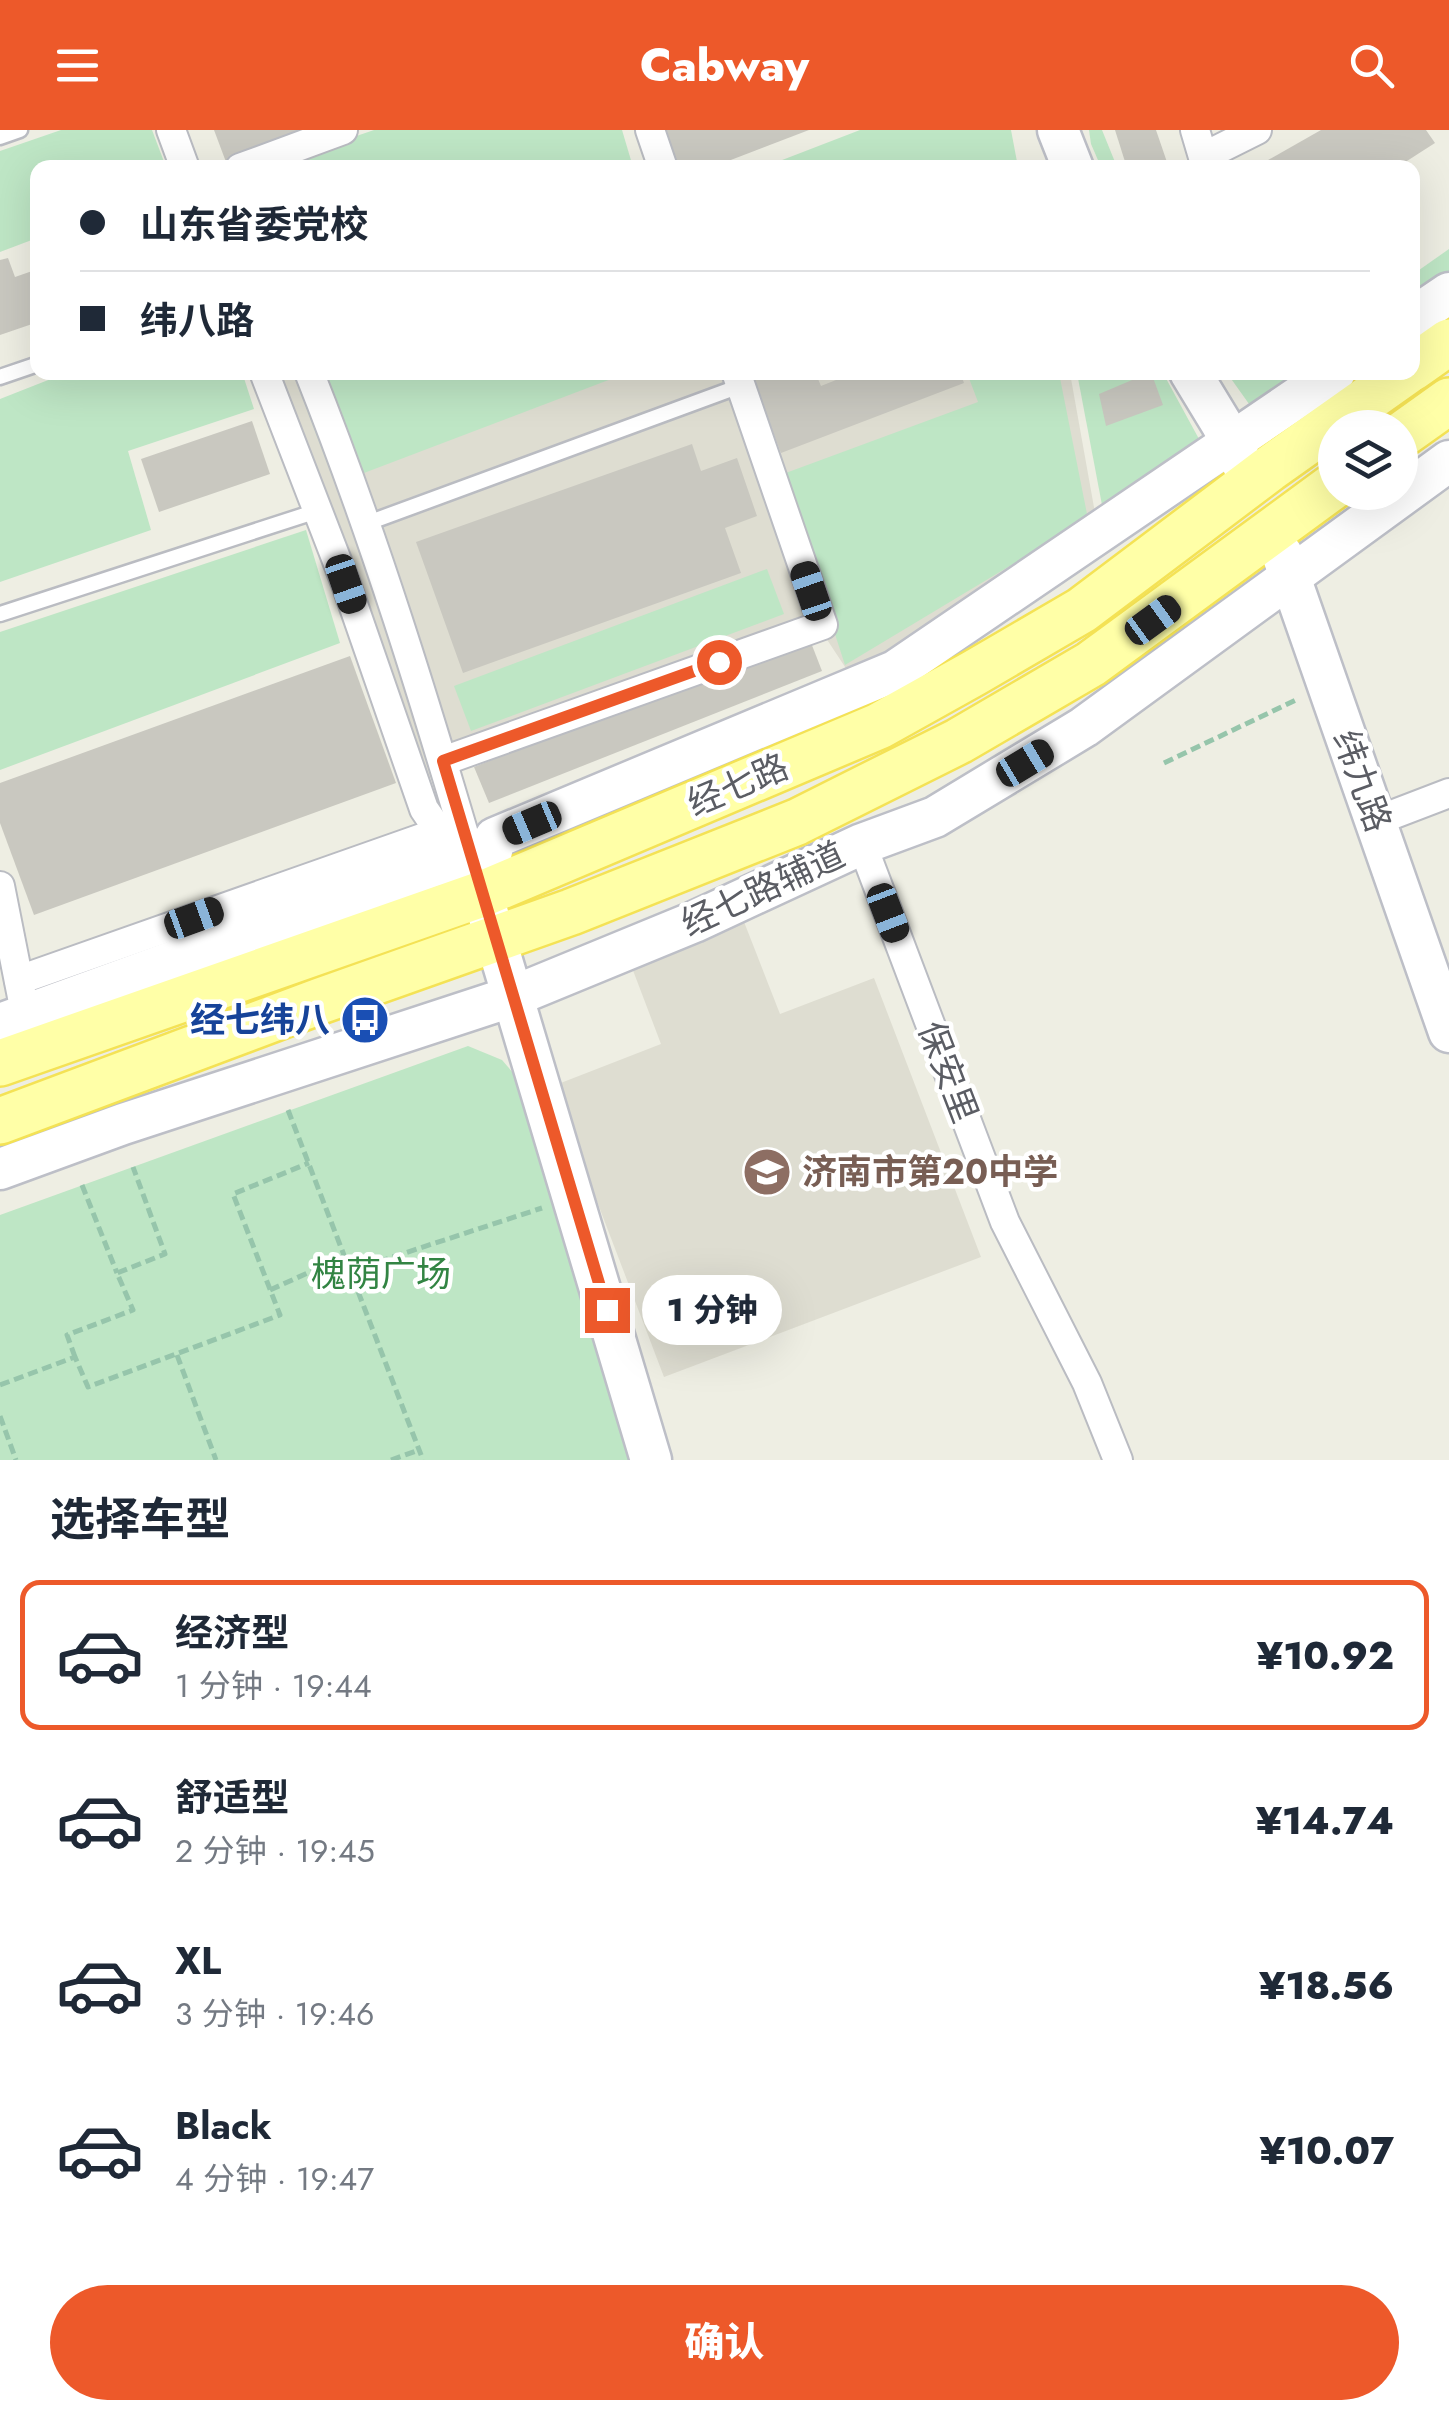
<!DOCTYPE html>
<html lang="zh">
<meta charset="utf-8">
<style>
:root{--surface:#fff;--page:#f2f2f3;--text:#1f2937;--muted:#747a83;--line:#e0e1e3;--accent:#ed592a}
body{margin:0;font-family:Jost,"Noto Sans SC",sans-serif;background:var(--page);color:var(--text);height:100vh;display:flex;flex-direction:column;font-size:38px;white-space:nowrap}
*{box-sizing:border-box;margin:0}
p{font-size:32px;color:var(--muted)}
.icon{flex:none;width:55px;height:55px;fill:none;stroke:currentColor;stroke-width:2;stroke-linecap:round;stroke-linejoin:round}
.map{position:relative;height:1330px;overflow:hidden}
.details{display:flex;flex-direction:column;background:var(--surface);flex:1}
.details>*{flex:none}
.banner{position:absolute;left:30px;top:30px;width:1390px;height:220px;border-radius:20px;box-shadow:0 10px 40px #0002;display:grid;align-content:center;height:220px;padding:0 50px;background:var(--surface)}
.fabs{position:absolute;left:1318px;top:280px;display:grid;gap:20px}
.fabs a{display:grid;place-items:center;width:100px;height:100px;border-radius:50%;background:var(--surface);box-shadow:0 10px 40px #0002;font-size:50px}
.end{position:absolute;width:45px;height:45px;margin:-22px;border:12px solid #ed592a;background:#fff;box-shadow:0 0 0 5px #fff}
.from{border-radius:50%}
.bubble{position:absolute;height:70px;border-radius:35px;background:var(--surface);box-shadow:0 10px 40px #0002;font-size:32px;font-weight:800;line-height:70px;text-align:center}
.car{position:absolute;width:30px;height:60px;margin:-30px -15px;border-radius:12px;box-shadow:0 0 8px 2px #0007;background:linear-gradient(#222 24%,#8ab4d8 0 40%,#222 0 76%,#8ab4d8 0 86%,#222 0)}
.banner b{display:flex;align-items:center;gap:35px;height:95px;font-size:38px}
.banner b+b{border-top:2px solid var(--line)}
.banner i{width:25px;height:25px;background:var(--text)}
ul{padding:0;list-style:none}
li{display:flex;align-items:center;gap:30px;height:150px;margin:0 20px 15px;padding:0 30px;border:5px solid transparent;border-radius:20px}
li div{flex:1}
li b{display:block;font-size:38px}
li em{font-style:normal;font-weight:800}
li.active{border-color:var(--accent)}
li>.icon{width:90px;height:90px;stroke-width:1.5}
h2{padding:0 50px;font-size:45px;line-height:120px}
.button{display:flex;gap:20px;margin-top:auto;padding:20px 50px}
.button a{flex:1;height:115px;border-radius:60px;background:var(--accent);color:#fff;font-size:40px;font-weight:800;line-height:115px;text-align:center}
header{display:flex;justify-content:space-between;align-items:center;height:130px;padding:0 50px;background:var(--accent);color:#fff;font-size:45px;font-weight:800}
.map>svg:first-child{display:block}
</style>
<header><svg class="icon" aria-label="menu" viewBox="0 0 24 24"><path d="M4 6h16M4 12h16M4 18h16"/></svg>Cabway<svg class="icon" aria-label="search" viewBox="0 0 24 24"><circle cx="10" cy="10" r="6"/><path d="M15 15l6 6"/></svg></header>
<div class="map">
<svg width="1449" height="1330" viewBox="0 0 1449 1330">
<rect width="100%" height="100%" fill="#eeeee3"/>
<g fill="#deddd1">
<polygon points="269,243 1070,243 1097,394 853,549 820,499 428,649"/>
<polygon points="739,779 780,884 874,848 981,1127 664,1247 553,956 661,914 626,822"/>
</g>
<g fill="#bee6c5">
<polygon points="61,0 152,0 166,37 38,38 37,108 0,122 0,21"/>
<polygon points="374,0 622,0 633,37 263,38"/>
<polygon points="860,0 1011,0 1018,37 884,38 881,32 867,38 764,37"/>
<polygon points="1089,0 1102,0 1117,37 1101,37 1091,14"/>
<polygon points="1449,119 1449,149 1413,174 1412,145"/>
<polygon points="242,242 254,279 128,321 151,400 0,452 0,269 66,243"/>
<polygon points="293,243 627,243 335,354"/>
<polygon points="967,243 1059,243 1088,389 845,535 783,344 978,272"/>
<polygon points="1077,243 1163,243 1205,320 1102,375"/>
<polygon points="1227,243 1259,243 1266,250 1277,243 1311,243 1254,281"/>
<polygon points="306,400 340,513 0,640 0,502"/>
<polygon points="767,439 784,484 471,601 454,556"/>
<polygon points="468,916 502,930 520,951 631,1330 0,1330 0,1085"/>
</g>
<g fill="#c9c8c0">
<polygon points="214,0 314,0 314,1 226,32"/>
<polygon points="657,0 809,0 710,38 671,38"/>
<polygon points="1115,0 1156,0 1169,38 1127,38"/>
<polygon points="1321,0 1426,0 1435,13 1396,38 1254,38"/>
<polygon points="8,128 15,147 38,139 38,192 0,205 0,130"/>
<polygon points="750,242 815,242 821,256 856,242 960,242 964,253 781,323"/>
<polygon points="1151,242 1163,275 1106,296 1099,264"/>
<polygon points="252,291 270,344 159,382 141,329"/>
<polygon points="692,314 701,341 737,328 757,386 725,398 741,443 463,543 416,412"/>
<polygon points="808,505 822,541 489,673 474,637"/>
<polygon points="350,526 396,653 34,785 0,693 0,653"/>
</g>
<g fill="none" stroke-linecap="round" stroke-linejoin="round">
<g stroke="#babcc2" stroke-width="19">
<g id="lane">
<polyline points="0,7 20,0"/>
<polyline points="0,247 38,234"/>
<polyline points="365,394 740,256"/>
<polyline points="0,484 317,381"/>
</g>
</g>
<g stroke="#babcc2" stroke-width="32">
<g id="street">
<polyline points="171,0 185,38"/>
<polyline points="650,0 663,38"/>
<polyline points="1195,0 1203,27 1257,0"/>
<polyline points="240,38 343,0"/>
<polyline points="264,242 346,454 424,679 467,742"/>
<path d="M309,242C374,405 425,571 474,738"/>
<polyline points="443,631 823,495 736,242"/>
<polyline points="1376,691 1449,663"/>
<polyline points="862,714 1005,1092 1087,1253 1118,1330"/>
<polyline points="0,756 22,867"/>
<polyline points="19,850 439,702"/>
</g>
</g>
<g stroke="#bdbfc7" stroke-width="45">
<g id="secondary">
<polyline points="1058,0 1073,38"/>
<polyline points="1412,188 1449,163"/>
<polyline points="1190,242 1221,293 1245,339"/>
<polyline points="1282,424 1449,902"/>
<polyline points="486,777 651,1330"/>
<polyline points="0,894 446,732 482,764 495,708 895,541 1335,242"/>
<polyline points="0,1039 123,994 514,866 694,792 862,714 935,687 1084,597 1449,331"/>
</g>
</g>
<g stroke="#f4e255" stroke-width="50">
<g id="primary">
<polyline points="1412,238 1449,212"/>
<polyline points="1400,306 1449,271"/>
<polyline points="0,933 482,764 879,596 974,543 1082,480 1269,339 1406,242"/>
<polyline points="0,991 320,871 571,782 797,692 959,611 1091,534 1335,355"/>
</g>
</g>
<g stroke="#96c5ab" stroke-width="5" stroke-dasharray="10 5" stroke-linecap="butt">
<polyline points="1164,633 1298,569"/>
<polyline points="288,980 423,1330"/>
<polyline points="82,1055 117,1143"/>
<polyline points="350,1141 542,1078"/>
<polyline points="270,1160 345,1126"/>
<polyline points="177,1225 216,1330"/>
<polyline points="75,1227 67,1205 133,1180 117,1143 165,1124 133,1037"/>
<polyline points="0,1255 75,1227 88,1257 280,1185 233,1064 309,1033"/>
<polyline points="0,1286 16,1330"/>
<polyline points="391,1330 419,1320"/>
</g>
<use href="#lane" stroke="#fff" stroke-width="14"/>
<use href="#street" stroke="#fff" stroke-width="28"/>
<use href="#secondary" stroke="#fff" stroke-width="40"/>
<use href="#primary" stroke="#ffffa7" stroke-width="45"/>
</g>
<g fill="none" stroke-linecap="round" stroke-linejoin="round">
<polyline stroke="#ed592a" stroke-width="12" points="607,1180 443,631 719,532"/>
</g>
<defs>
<g id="bus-disc" transform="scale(2.5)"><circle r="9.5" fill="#1a4fb4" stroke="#fff"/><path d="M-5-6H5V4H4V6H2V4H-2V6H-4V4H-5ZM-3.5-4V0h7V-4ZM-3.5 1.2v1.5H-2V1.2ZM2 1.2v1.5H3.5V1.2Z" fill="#fff"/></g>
<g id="school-disc" transform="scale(2.5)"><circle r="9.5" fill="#8d6e63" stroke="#fff"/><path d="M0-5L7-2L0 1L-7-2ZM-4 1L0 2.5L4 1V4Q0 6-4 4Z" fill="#fff"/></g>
</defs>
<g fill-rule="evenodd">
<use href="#bus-disc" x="365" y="890"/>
<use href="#school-disc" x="767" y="1042"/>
</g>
<g text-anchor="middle" stroke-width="9" stroke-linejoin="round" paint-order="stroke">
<g font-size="35" fill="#5b5d64" stroke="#fff">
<text transform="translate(1362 651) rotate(70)" y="12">纬九路</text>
<text transform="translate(738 655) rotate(-23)" y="12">经七路</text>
<text transform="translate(763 759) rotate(-25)" y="12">经七路辅道</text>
<text transform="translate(948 942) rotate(69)" y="12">保安里</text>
</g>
<g font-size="35" font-weight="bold" fill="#164399" stroke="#fff" text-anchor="end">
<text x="330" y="902">经七纬八</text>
</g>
<g font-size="35" font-weight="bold" fill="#785e54" stroke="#fff" text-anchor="start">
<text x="802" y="1054">济南市第20中学</text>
</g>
<g font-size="35" fill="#328443" stroke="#fff">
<text x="381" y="1156">槐荫广场</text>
</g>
</g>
</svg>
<div class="fabs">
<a><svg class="icon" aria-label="layers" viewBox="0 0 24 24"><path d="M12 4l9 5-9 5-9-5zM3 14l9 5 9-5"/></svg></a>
</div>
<i class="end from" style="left:719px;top:532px"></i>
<i class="end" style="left:607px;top:1180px"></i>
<div class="bubble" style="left:642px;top:1145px;width:140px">1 分钟</div>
<i class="car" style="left:346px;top:454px;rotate:161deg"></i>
<i class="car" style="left:811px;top:461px;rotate:341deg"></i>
<i class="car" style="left:1153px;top:490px;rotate:54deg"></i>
<i class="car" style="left:1025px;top:633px;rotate:59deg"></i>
<i class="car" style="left:532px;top:693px;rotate:247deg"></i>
<i class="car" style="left:888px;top:783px;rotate:159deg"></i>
<i class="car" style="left:194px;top:788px;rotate:70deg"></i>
<div class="banner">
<b><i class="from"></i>山东省委党校</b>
<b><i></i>纬八路</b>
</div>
</div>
<section class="details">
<h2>选择车型</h2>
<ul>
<li class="active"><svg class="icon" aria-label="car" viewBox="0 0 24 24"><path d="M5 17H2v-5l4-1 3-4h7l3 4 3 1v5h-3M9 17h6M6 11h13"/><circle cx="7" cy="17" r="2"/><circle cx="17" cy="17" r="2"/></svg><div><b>经济型</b><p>1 分钟 · 19:44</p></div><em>¥10.92</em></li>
<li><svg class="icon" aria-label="car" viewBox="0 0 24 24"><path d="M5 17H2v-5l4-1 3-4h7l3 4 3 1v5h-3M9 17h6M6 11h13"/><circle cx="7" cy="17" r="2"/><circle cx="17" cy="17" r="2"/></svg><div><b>舒适型</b><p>2 分钟 · 19:45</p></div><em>¥14.74</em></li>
<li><svg class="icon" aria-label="car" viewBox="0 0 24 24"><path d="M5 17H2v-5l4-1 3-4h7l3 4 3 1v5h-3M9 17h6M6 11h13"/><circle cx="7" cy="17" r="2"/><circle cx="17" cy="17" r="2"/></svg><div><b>XL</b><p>3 分钟 · 19:46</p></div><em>¥18.56</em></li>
<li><svg class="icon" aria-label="car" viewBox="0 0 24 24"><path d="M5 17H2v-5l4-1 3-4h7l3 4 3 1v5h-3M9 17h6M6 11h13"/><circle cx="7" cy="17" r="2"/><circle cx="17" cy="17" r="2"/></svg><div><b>Black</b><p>4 分钟 · 19:47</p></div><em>¥10.07</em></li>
</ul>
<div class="button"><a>确认</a></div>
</section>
